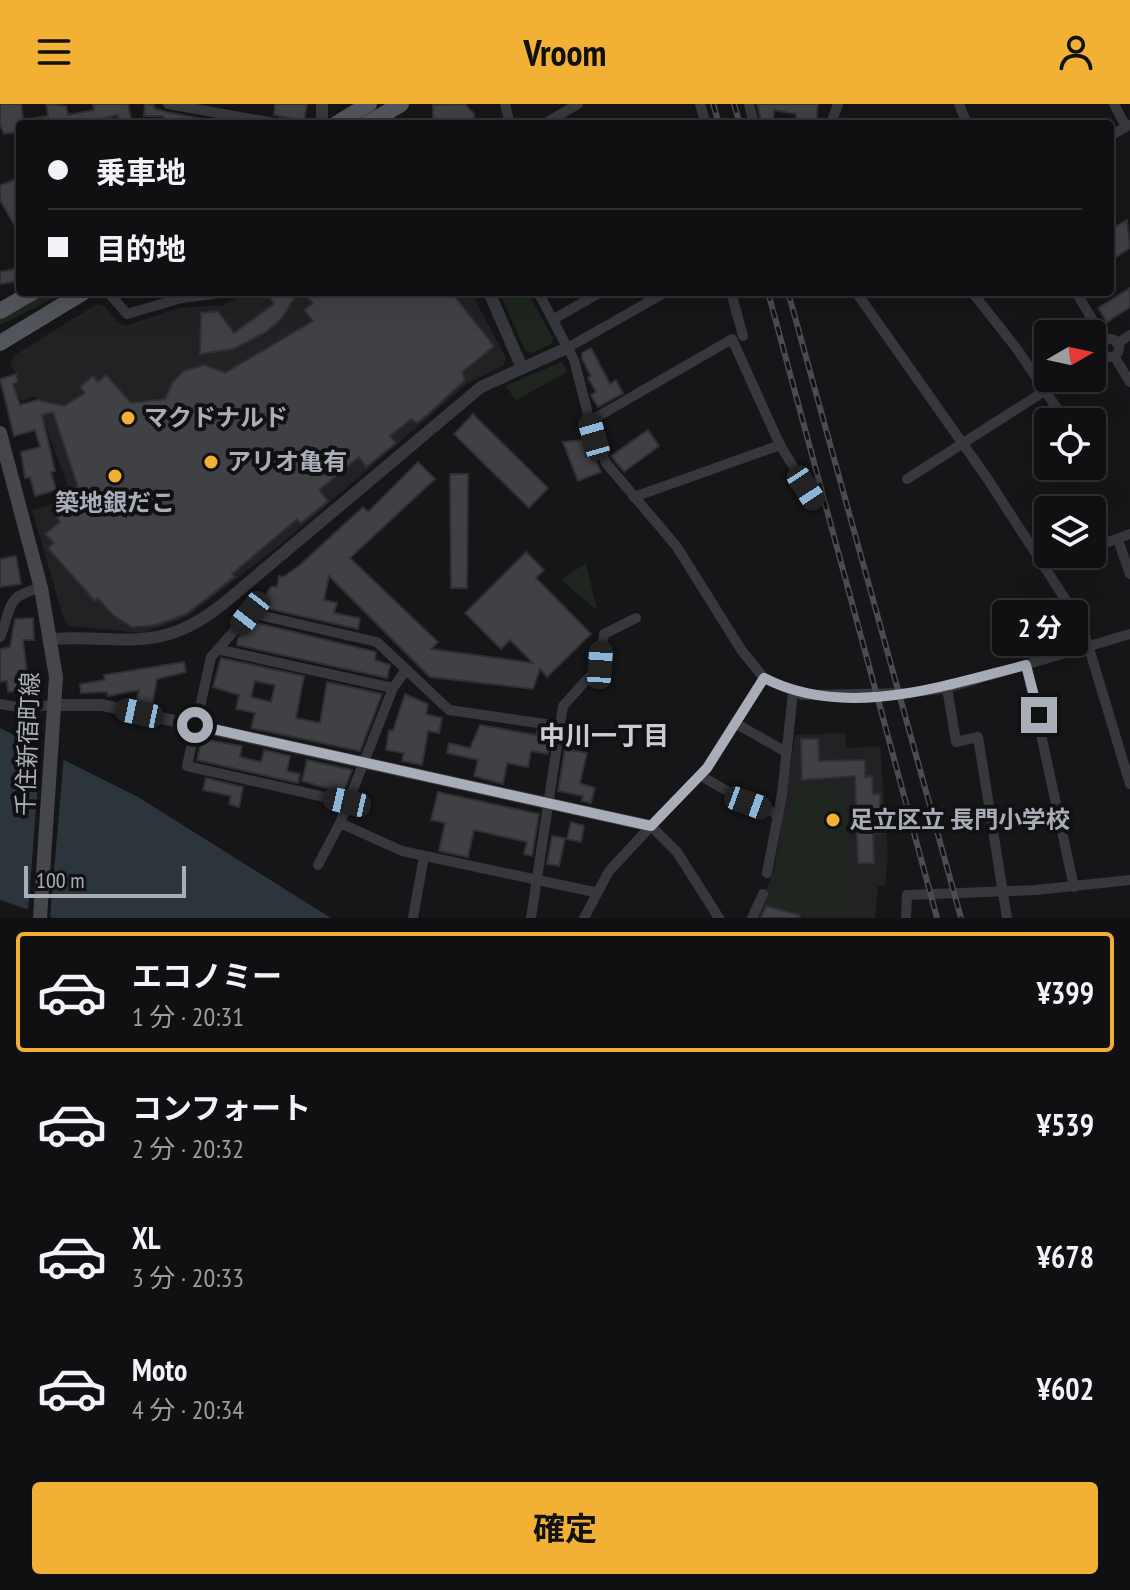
<!DOCTYPE html>
<html lang="ja">
<meta charset="utf-8">
<style>
:root{--surface:#101012;--page:#1e1e20;--text:#f1f3f6;--muted:#9c9d9f;--line:#303032;--accent:#f2b134}
body{margin:0;font-family:"PT Sans Narrow","Noto Sans JP",sans-serif;background:var(--page);color:var(--text);height:100vh;display:flex;flex-direction:column;font-size:30px;white-space:nowrap}
*{box-sizing:border-box;margin:0}
p{font-size:26px;color:var(--muted)}
.icon{flex:none;width:44px;height:44px;fill:none;stroke:currentColor;stroke-width:2;stroke-linecap:round;stroke-linejoin:round}
.map{position:relative;height:814px;overflow:hidden}
.sheet{display:flex;flex-direction:column;background:var(--surface);flex:1}
.sheet>*{flex:none}
.banner{position:absolute;left:16px;top:16px;width:1098px;height:176px;border-radius:8px;box-shadow:0 8px 32px #0002,0 0 0 2px var(--line);display:grid;align-content:center;height:176px;padding:0 32px;background:var(--surface)}
.needle{width:52px;rotate:81deg}
.tools{position:absolute;left:1034px;top:216px;display:grid;gap:16px}
.tools a{display:grid;place-items:center;width:72px;height:72px;border-radius:8px;background:var(--surface);box-shadow:0 8px 32px #0002,0 0 0 2px var(--line);font-size:40px}
.scale{position:absolute;left:24px;bottom:20px;width:162px;box-sizing:border-box;padding-left:8px;border:4px solid #a8adb8;border-top:0;font-size:22px;line-height:28px;white-space:nowrap;color:#a8adb8;-webkit-text-stroke:6px #111113;paint-order:stroke}
.end{position:absolute;width:36px;height:36px;margin:-18px;border:10px solid #a8adb8;background:#111;box-shadow:0 0 0 4px #111}
.from{border-radius:50%}
.bubble{position:absolute;height:56px;border-radius:8px;background:var(--surface);box-shadow:0 8px 32px #0002,0 0 0 2px var(--line);font-size:26px;font-weight:700;line-height:56px;text-align:center}
.car{position:absolute;width:24px;height:48px;margin:-24px -12px;border-radius:10px;box-shadow:0 0 6px 2px #0007;background:linear-gradient(#222 24%,#8ab4d8 0 40%,#222 0 76%,#8ab4d8 0 86%,#222 0)}
.banner b{display:flex;align-items:center;gap:28px;height:76px;font-size:30px}
.banner b+b{border-top:2px solid var(--line)}
.banner i{width:20px;height:20px;background:var(--text)}
ul{padding:14px 0 0;list-style:none}
li{display:flex;align-items:center;gap:24px;height:120px;margin:0 16px 12px;padding:0 16px;border:4px solid transparent;border-radius:8px}
li div{flex:1}
li b{display:block;font-size:30px}
li em{font-style:normal;font-weight:700}
li.active{border-color:var(--accent)}
li>.icon{width:72px;height:72px;stroke-width:1.5}
.cta{display:flex;gap:16px;margin-top:auto;padding:16px 32px}
.cta a{flex:1;height:92px;border-radius:8px;background:var(--accent);color:#111;font-size:32px;font-weight:700;line-height:92px;text-align:center}
header{display:flex;justify-content:space-between;align-items:center;height:104px;padding:0 32px;background:var(--accent);color:#111;font-size:36px;font-weight:700}
.map>svg:first-child{display:block}
</style>
<header><svg class="icon" aria-label="menu" viewBox="0 0 24 24"><path d="M4 6h16M4 12h16M4 18h16"/></svg>Vroom<svg class="icon" aria-label="person" viewBox="0 0 24 24"><circle cx="12" cy="8" r="4"/><path d="M4 21q1-7 8-7t8 7"/></svg></header>
<div class="map">
<svg width="1130" height="814" viewBox="0 0 1130 814">
<rect width="100%" height="100%" fill="#161618"/>
<g fill="#222225">
<polygon points="247,188 471,188 506,254 504,261 468,279 280,441 187,513 142,529 70,522 64,516 32,406 72,394 35,292 22,297 13,282 20,278 10,259 15,251 97,200 105,202 117,218 125,222 178,204 224,201"/>
<polygon points="845,629 847,644 880,642 888,752 885,782 878,782 875,814 756,814 774,766 795,631"/>
</g>
<g fill="#1e261f">
<polygon points="44,188 66,188 0,221 0,213"/>
<polygon points="499,188 527,188 553,234 551,240 531,249 525,246"/>
<polygon points="562,258 567,268 516,296 505,282"/>
<polygon points="586,459 597,506 561,476"/>
<path d="M794,684L846,685L849,810L819,809L818,812L769,800C776,776 779,753 784,729C787,711 794,706 794,684Z"/>
</g>
<polygon fill="#2c353c" points="0,624 138,693 331,814 54,814 0,796"/>
<polygon fill="#161618" points="41,639 64,651 50,814 28,808"/>
<g fill="#404145" stroke="#303034" stroke-width="2" fill-rule="evenodd">
<polygon points="0,0 21,0 24,20 18,20 20,28 4,30 0,21"/>
<polygon points="46,0 66,2 68,11 94,6 93,0 128,0 132,20 118,20 118,11 81,20 30,20 29,15 48,12"/>
<polygon points="145,0 154,1 154,4 166,8 228,20 166,20 163,12 144,12"/>
<polygon points="275,0 307,0 304,17 274,11"/>
<polygon points="465,0 474,10 474,16 468,16 468,20 433,17 433,1"/>
<polygon points="757,0 818,0 816,20 796,20 796,10 774,6 773,20 762,20"/>
<polygon points="20,74 20,131 0,96 0,81"/>
<polygon points="1127,116 1130,144 1110,157 1110,126"/>
<polygon points="20,164 20,177 0,180 0,168"/>
<polygon points="1130,184 1130,203 1107,218 1098,204"/>
<polygon points="267,188 298,188 282,214 266,228 233,245 200,250 201,209 218,207 234,229 274,200"/>
<polygon points="303,188 451,188 494,242 462,268 465,276 427,311 417,319 411,315 390,332 396,339 366,363 359,353 319,386 328,397 301,419 297,415 232,470 234,473 186,510 156,521 132,523 113,511 98,494 95,497 48,444 54,439 45,430 60,418 57,414 81,392 53,308 42,311 55,367 51,368 56,386 35,392 30,373 25,374 21,348 40,343 35,326 14,332 0,275 16,270 18,278 13,280 20,301 37,296 64,302 85,289 80,283 93,272 98,278 106,271 131,299 165,295 173,278 184,267 204,261 225,269 313,217 304,206 313,199"/>
<polygon points="591,244 610,280 616,276 623,289 598,303 591,291 596,288 588,274 591,272 582,255 582,249"/>
<polygon points="473,310 548,384 529,404 454,330"/>
<polygon points="648,326 659,342 624,368 611,352"/>
<polygon points="583,336 586,352 593,350 601,368 578,377 563,338"/>
<polygon points="418,358 435,375 350,454 438,538 431,545 533,559 510,536 501,545 465,509 526,448 544,466 536,474 591,530 547,573 540,565 533,585 430,573 329,472 324,496 337,499 334,509 360,514 358,525 256,502 272,482 277,483 279,472 283,473 300,461 363,403 368,408"/>
<polygon points="450,370 468,370 467,484 451,484"/>
<polygon points="16,452 21,480 0,483 0,455"/>
<polygon points="33,514 34,536 23,536 29,585 8,588 7,577 0,578 0,545 10,543 15,515"/>
<polygon points="253,518 376,548 375,556 390,561 387,574 237,541 238,534"/>
<path d="M221,554L304,572L296,614L320,619L327,578L382,590L360,647L251,624L255,609L236,605L239,591L213,583ZM255,577L275,581L271,598L251,593Z"/>
<polygon points="184,558 186,568 157,575 152,602 136,599 139,586 108,592 107,588 81,589 80,580 105,576 104,571"/>
<polygon points="405,590 428,600 426,610 442,614 439,629 428,627 422,661 402,657 404,649 386,646 389,626 393,627"/>
<polygon points="480,621 536,631 537,627 551,629 548,650 531,647 528,663 507,659 503,680 474,672 478,656 447,649 449,639 470,644"/>
<polygon points="202,635 242,642 240,653 261,658 264,646 290,652 287,667 300,670 298,679 197,656"/>
<polygon points="801,635 818,635 819,657 865,656 865,673 872,672 873,690 880,690 881,729 873,729 874,759 858,759 855,672 802,676"/>
<polygon points="565,645 587,649 580,679 595,684 591,699 582,697 583,692 558,687"/>
<polygon points="307,656 352,666 343,689 302,677"/>
<polygon points="206,674 243,683 239,703 229,700 231,692 203,686"/>
<polygon points="438,688 539,710 532,752 524,750 527,738 474,726 468,753 439,747 445,719 431,716"/>
<polygon points="571,718 584,722 581,738 567,735"/>
<polygon points="552,732 565,734 559,762 547,760"/>
<polygon points="766,802 800,811 799,814 761,814"/>
</g>
<g fill="none" stroke-linecap="round" stroke-linejoin="round">
<g stroke="#37383d" stroke-width="10">
<polyline points="168,0 280,20"/>
<polyline points="505,0 510,20"/>
<polyline points="700,0 706,20"/>
<polyline points="749,0 754,20"/>
<polyline points="959,0 967,20"/>
<polyline points="1114,0 1126,23"/>
<polyline points="544,20 578,0"/>
<polyline points="831,20 838,0"/>
<polyline points="1110,32 1129,21"/>
<polyline points="108,188 127,210 182,194 228,188"/>
<polyline points="538,188 574,256 594,333 606,359 677,443 742,547 764,574"/>
<polyline points="731,188 743,232"/>
<polyline points="856,188 987,374 1082,521 1130,680"/>
<polyline points="972,188 1017,245 1066,318"/>
<polyline points="1076,188 1105,237"/>
<polyline points="554,215 601,188"/>
<circle cx="1110" cy="244" r="9"/>
<polyline points="1117,240 1130,231"/>
<polyline points="569,243 666,188"/>
<polyline points="1114,252 1130,278"/>
<polyline points="1092,256 1102,249"/>
<polyline points="590,317 732,235 780,341 815,398"/>
<polyline points="907,375 1065,274"/>
<polyline points="634,393 780,341"/>
<polyline points="1118,436 1130,470"/>
<polyline points="1092,444 1130,430"/>
<polyline points="1045,464 1076,450"/>
<path d="M0,533C13,503 4,492 41,484"/>
<polyline points="221,546 393,584"/>
<polyline points="1026,561 1074,783"/>
<polyline points="947,584 956,638 978,633 1007,814"/>
<polyline points="0,600 17,603 57,601"/>
<polyline points="735,619 786,648"/>
<polyline points="701,672 748,699 778,710"/>
<polyline points="347,698 187,662 211,553 250,509 377,538 449,606 559,622"/>
<polyline points="340,719 402,747 594,788"/>
<polyline points="318,761 340,719 393,584 406,566"/>
<polyline points="767,769 782,690 793,589"/>
<polyline points="413,814 424,752"/>
<polyline points="531,814 563,602 600,561 604,530 636,514"/>
<polyline points="584,814 609,767 651,722"/>
<polyline points="719,814 677,748 651,722 707,664 764,574 802,591 908,589 947,584 1130,530"/>
<polyline points="752,814 763,790"/>
<polyline points="906,814 907,791 1036,786 1130,776"/>
</g>
<g stroke="#37383d" stroke-width="12">
<polyline points="322,0 322,20"/>
<polyline points="489,188 522,264"/>
<path d="M51,535C125,530 157,552 223,500L481,283L569,243"/>
<polyline points="57,601 102,601 651,722"/>
</g>
<polyline stroke="#45474d" stroke-width="14" points="0,329 41,484 56,573 40,814"/>
<g stroke="#53555c" stroke-width="16">
<polyline points="336,20 369,0"/>
<polyline points="367,20 401,0"/>
<polyline points="0,207 33,188"/>
<polyline points="0,239 84,188"/>
</g>
<g stroke="#4a4c52" stroke-width="6">
<g id="rail">
<polyline points="713,0 719,20"/>
<polyline points="734,0 740,20"/>
<polyline points="768,188 937,814"/>
<polyline points="788,188 961,814"/>
</g>
</g>
<use href="#rail" stroke="#111113" stroke-width="3" stroke-dasharray="9" stroke-linecap="butt"/>
</g>
<g fill="none" stroke-linecap="round" stroke-linejoin="round">
<path stroke="#a8adb8" stroke-width="10" d="M195,621L651,722L707,664L764,574C845,616 943,582 1026,561L1039,611"/>
</g>
<g fill="#f2b134" stroke="#111113" stroke-width="3">
<circle cx="128" cy="314" r="8"/>
<circle cx="211" cy="358" r="8"/>
<circle cx="115" cy="372" r="8"/>
<circle cx="833" cy="716" r="8"/>
</g>
<g text-anchor="middle" stroke-width="8" stroke-linejoin="round" paint-order="stroke">
<g font-size="24" font-weight="bold" fill="#a8adb8" stroke="#111113" text-anchor="start">
<text x="144" y="322">マクドナルド</text>
<text x="227" y="366">アリオ亀有</text>
<text x="115" y="407" text-anchor="middle">築地銀だこ</text>
<text x="849" y="724">足立区立 長門小学校</text>
</g>
<g font-size="24" fill="#a8adb8" stroke="#111113">
<text transform="translate(28 640) rotate(-88)" y="8">千住新宿町線</text>
</g>
<g font-size="26" font-weight="bold" fill="#c9ccd4" stroke="#111113">
<text x="604" y="641">中川一丁目</text>
</g>
</g>
</svg>
<div class="tools">
<a><svg class="needle" viewBox="-14 -14 28 28"><path d="M0-13l5 13h-10z" fill="#e53935"/><path d="M0 13l5-13h-10z" fill="#9c9d9f"/></svg></a>
<a><svg class="icon" aria-label="locate" viewBox="0 0 24 24"><circle cx="12" cy="12" r="6"/><path d="M12 2v4M12 18v4M2 12h4M18 12h4"/></svg></a>
<a><svg class="icon" aria-label="layers" viewBox="0 0 24 24"><path d="M12 4l9 5-9 5-9-5zM3 14l9 5 9-5"/></svg></a>
</div>
<div class="scale">100 m</div>
<i class="end from" style="left:195px;top:621px"></i>
<i class="end" style="left:1039px;top:611px"></i>
<div class="bubble" style="left:992px;top:496px;width:96px">2 分</div>
<i class="car" style="left:594px;top:333px;rotate:344deg"></i>
<i class="car" style="left:806px;top:384px;rotate:147deg"></i>
<i class="car" style="left:250px;top:509px;rotate:218deg"></i>
<i class="car" style="left:600px;top:561px;rotate:4deg"></i>
<i class="car" style="left:139px;top:609px;rotate:282deg"></i>
<i class="car" style="left:347px;top:698px;rotate:283deg"></i>
<i class="car" style="left:748px;top:699px;rotate:110deg"></i>
<div class="banner">
<b><i class="from"></i>乗車地</b>
<b><i></i>目的地</b>
</div>
</div>
<section class="sheet">
<ul>
<li class="active"><svg class="icon" aria-label="car" viewBox="0 0 24 24"><path d="M5 17H2v-5l4-1 3-4h7l3 4 3 1v5h-3M9 17h6M6 11h13"/><circle cx="7" cy="17" r="2"/><circle cx="17" cy="17" r="2"/></svg><div><b>エコノミー</b><p>1 分 · 20:31</p></div><em>¥399</em></li>
<li><svg class="icon" aria-label="car" viewBox="0 0 24 24"><path d="M5 17H2v-5l4-1 3-4h7l3 4 3 1v5h-3M9 17h6M6 11h13"/><circle cx="7" cy="17" r="2"/><circle cx="17" cy="17" r="2"/></svg><div><b>コンフォート</b><p>2 分 · 20:32</p></div><em>¥539</em></li>
<li><svg class="icon" aria-label="car" viewBox="0 0 24 24"><path d="M5 17H2v-5l4-1 3-4h7l3 4 3 1v5h-3M9 17h6M6 11h13"/><circle cx="7" cy="17" r="2"/><circle cx="17" cy="17" r="2"/></svg><div><b>XL</b><p>3 分 · 20:33</p></div><em>¥678</em></li>
<li><svg class="icon" aria-label="car" viewBox="0 0 24 24"><path d="M5 17H2v-5l4-1 3-4h7l3 4 3 1v5h-3M9 17h6M6 11h13"/><circle cx="7" cy="17" r="2"/><circle cx="17" cy="17" r="2"/></svg><div><b>Moto</b><p>4 分 · 20:34</p></div><em>¥602</em></li>
</ul>
<div class="cta"><a>確定</a></div>
</section>
